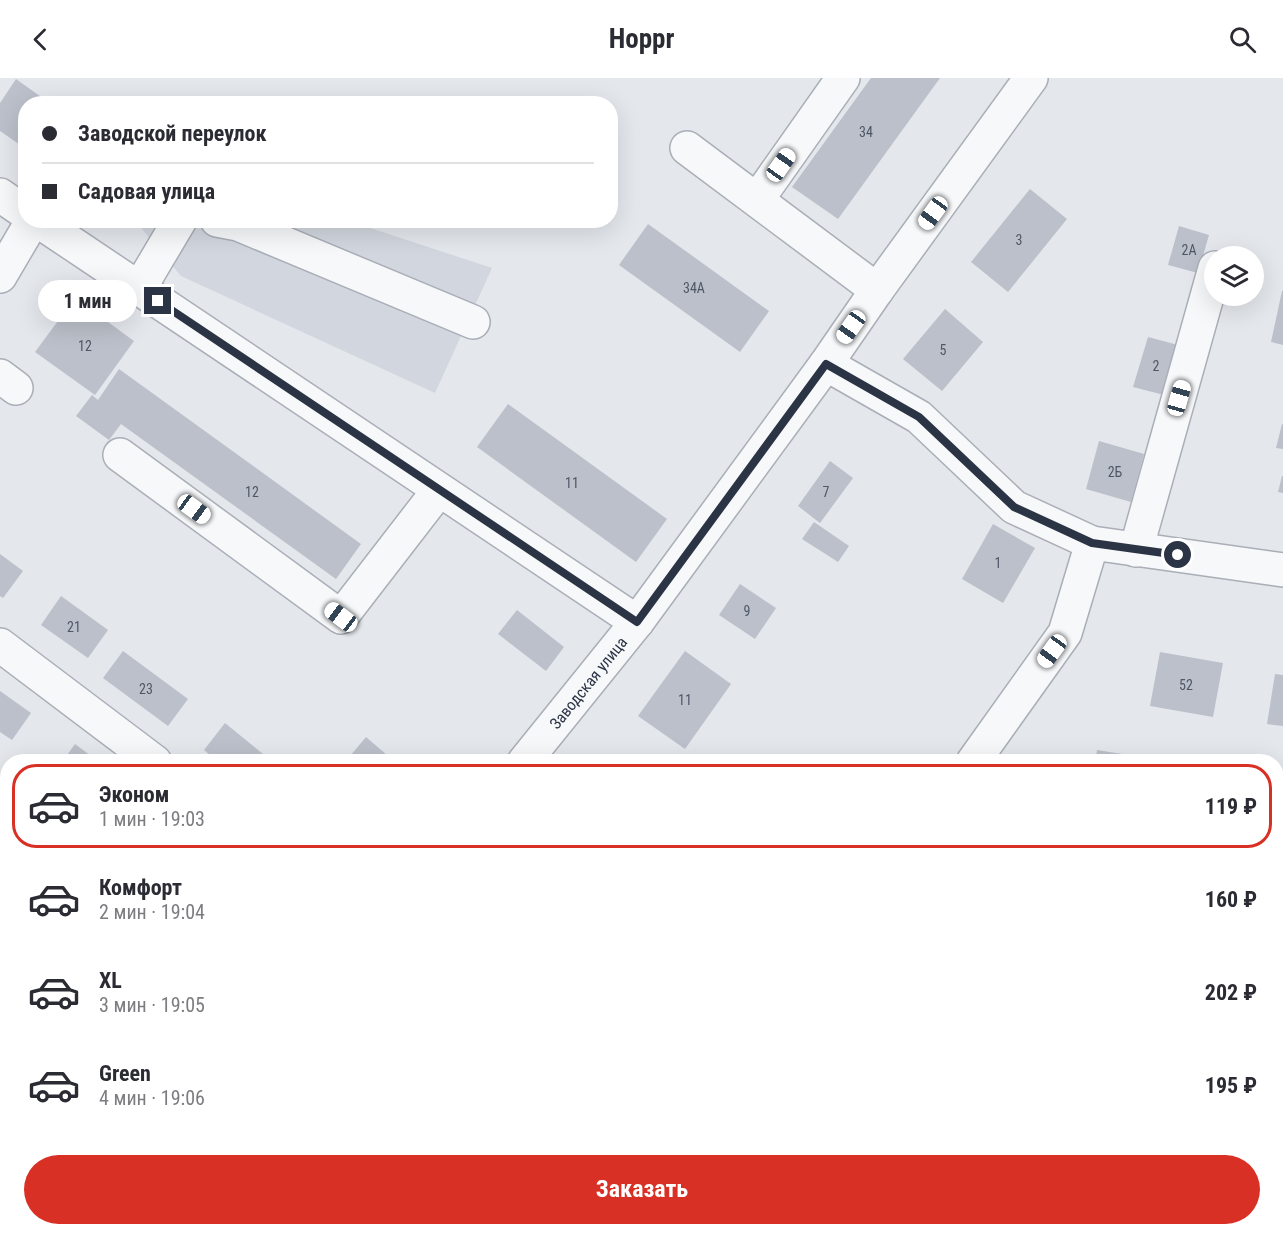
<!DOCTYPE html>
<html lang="ru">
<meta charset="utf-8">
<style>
:root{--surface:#fff;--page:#f2f2f3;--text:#2b2b33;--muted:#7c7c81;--line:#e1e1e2;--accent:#d93025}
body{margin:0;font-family:"Roboto Condensed",sans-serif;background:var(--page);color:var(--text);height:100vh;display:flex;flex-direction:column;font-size:22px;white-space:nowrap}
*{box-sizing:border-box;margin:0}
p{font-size:20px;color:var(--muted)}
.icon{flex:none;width:33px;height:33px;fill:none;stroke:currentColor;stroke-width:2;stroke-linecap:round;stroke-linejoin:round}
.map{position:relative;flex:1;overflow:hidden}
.drawer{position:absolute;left:0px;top:676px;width:1284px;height:482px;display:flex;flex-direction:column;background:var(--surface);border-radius:24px 24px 0 0;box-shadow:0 6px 24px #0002}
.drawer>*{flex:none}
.top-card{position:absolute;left:18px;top:18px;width:600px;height:132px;border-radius:24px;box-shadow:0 6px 24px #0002;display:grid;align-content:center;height:132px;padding:0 24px;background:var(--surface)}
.fabs{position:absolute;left:1204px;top:168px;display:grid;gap:12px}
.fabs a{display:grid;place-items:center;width:60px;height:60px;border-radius:50%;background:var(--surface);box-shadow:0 6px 24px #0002;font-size:30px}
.end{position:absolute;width:27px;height:27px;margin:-14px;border:8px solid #2b3445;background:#fff;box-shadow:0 0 0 3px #fff}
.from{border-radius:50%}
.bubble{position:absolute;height:42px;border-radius:21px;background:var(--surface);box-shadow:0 6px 24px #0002;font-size:20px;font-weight:700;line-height:42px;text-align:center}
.car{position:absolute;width:18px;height:36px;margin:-18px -9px;border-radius:8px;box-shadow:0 0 4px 2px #0007;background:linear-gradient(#fff 24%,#345 0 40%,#fff 0 76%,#345 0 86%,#fff 0)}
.top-card b{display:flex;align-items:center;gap:21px;height:57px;font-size:22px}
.top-card b+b{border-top:2px solid var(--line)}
.top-card i{width:15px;height:15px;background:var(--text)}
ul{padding:10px 0 0;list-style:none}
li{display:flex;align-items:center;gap:18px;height:84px;margin:0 12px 9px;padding:0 12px;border:3px solid transparent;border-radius:24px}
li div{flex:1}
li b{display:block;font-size:22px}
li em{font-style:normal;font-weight:700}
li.active{border-color:var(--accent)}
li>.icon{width:54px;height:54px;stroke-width:1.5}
.button{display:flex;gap:12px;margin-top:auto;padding:12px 24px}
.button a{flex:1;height:69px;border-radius:36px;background:var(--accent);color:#fff;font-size:24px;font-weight:700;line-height:69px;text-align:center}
header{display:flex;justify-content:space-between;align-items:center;height:78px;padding:0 24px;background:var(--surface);font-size:27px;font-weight:700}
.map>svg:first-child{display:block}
</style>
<header><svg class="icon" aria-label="back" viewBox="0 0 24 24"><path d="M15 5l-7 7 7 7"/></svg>Hoppr<svg class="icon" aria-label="search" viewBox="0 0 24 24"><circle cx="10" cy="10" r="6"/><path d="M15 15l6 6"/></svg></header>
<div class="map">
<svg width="1283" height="1157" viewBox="0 0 1283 1157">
<rect width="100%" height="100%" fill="#e4e7ec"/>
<polygon fill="#d2d6de" points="142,142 349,143 492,190 435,315 181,198 141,150"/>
<g fill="#bbc0ca">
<polygon points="871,0 940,0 838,141 792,109"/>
<polygon points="16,1 51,26 26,26 26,71 0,53 0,25"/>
<polygon points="1030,111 1067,141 1008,214 971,184"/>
<polygon points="648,146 769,233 740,274 619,187"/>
<polygon points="1179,148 1209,157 1198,195 1168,187"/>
<polygon points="1282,213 1283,213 1283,267 1271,264"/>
<polygon points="75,220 134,263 95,317 35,274"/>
<polygon points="945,231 983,264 942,313 903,281"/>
<polygon points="1148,259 1178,267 1164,317 1133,309"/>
<polygon points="119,291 361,466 336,501 121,346 109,362 76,338 92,317 98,322"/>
<polygon points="508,326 667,441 636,484 477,369"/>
<polygon points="1282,346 1283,346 1283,371 1276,370"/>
<polygon points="1099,363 1144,376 1131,424 1086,411"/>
<polygon points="830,383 853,400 820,445 798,428"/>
<polygon points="1282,398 1283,398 1283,415 1278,414"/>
<polygon points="814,444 849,468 838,484 802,461"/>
<polygon points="993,446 1035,470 1003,525 962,501"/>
<polygon points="0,476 23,493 3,520 0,518"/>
<polygon points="740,506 776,530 755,561 719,537"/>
<polygon points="61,518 108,552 88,580 41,547"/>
<polygon points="517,532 564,569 546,593 498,556"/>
<polygon points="123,573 188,621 168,648 103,600"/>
<polygon points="685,573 731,606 685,671 638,638"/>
<polygon points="1160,574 1223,585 1213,639 1150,628"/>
<polygon points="1275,596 1283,597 1283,648 1267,646"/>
<polygon points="0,613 31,635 12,662 0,654"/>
<polygon points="225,645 263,676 257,684 218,684 204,672"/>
<polygon points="366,659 395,684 345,684"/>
<polygon points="75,666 99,684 62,684"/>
<polygon points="1097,672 1141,679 1140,684 1095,684"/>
<polygon points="8,789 8,847 0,851 0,793"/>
<polygon points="8,1038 8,1128 0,1129 0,1040"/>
<polygon points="71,1150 139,1150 140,1157 72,1157"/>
<polygon points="810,1150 865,1150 862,1157 807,1157"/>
</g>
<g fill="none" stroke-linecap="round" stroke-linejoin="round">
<g stroke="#a9aeb7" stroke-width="36">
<g id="minor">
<polyline points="687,70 877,212"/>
<polyline points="0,117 26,135"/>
<polyline points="757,122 843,0"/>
<polyline points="37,142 637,544"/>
<polyline points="217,142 238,146 473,244"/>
<polyline points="0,198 33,142"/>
<polyline points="139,211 180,142"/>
<polyline points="826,286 919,339 1014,429 1092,465 1283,492"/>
<polyline points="0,298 16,310"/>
<polyline points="120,377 341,539 439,412"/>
<polyline points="1136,472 1215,190"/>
<polyline points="0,567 155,684"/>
<path id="s1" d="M524,684L637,544L826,286L877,212L1031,0"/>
<polyline points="973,684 1065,555 1092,465"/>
<polyline points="0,876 8,872"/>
<polyline points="0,1020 8,1018"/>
<polyline points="1276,1048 1283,1020"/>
<polyline points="179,1150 180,1157"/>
<polyline points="274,1150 275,1157"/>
<polyline points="350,1150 354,1157"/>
<polyline points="930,1157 932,1150"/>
<polyline points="1251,1157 1253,1150"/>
</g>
</g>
<use href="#minor" stroke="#f7f8fa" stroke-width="33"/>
</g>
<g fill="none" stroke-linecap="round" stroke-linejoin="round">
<polyline stroke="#2b3445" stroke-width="8" points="158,223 637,544 826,286 919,339 1014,429 1092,465 1178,477"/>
</g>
<g text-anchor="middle" stroke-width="6" stroke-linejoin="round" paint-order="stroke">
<g font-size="14" fill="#4f5766">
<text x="866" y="59">34</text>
<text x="1019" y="167">3</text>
<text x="1189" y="177">2А</text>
<text x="694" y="215">34А</text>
<text x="85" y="273">12</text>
<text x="943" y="277">5</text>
<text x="1156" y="293">2</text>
<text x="1115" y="399">2Б</text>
<text x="572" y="410">11</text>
<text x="252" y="419">12</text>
<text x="826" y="419">7</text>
<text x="998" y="490">1</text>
<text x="747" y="538">9</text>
<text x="74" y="554">21</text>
<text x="1186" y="612">52</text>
<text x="146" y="616">23</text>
<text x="685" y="627">11</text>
</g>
<g font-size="16" fill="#2b3445" stroke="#f4f6f9">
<text dy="6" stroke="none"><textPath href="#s1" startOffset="102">Заводская улица</textPath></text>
</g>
</g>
</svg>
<div class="fabs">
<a><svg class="icon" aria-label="layers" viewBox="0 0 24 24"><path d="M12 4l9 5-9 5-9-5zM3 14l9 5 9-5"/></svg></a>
</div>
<i class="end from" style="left:1178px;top:477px"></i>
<i class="end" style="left:158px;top:223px"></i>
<div class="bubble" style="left:38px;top:202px;width:99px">1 мин</div>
<i class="car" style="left:781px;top:87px;rotate:35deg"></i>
<i class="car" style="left:933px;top:135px;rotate:216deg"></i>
<i class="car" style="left:851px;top:249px;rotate:215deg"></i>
<i class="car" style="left:1179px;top:320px;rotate:16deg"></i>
<i class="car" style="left:194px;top:431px;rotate:126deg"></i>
<i class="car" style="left:341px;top:539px;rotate:307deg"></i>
<i class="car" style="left:1052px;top:573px;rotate:216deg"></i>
<div class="top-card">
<b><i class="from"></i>Заводской переулок</b>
<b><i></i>Садовая улица</b>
</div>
<section class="drawer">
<ul>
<li class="active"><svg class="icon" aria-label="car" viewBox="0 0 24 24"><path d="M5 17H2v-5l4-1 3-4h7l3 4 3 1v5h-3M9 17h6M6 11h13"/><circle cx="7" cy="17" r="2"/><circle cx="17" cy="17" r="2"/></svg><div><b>Эконом</b><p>1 мин · 19:03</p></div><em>119 ₽</em></li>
<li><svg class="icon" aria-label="car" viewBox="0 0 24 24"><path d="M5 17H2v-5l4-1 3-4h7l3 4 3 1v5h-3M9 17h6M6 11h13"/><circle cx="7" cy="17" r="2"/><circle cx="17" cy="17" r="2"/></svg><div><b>Комфорт</b><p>2 мин · 19:04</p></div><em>160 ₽</em></li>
<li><svg class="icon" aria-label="car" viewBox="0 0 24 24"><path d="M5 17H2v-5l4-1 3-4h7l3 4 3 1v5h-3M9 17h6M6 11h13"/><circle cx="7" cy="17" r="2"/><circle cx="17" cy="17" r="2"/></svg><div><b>XL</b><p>3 мин · 19:05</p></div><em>202 ₽</em></li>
<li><svg class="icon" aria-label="car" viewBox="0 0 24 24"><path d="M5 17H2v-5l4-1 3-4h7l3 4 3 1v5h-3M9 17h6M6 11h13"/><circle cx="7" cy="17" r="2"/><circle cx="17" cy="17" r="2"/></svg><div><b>Green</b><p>4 мин · 19:06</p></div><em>195 ₽</em></li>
</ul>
<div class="button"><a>Заказать</a></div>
</section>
</div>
